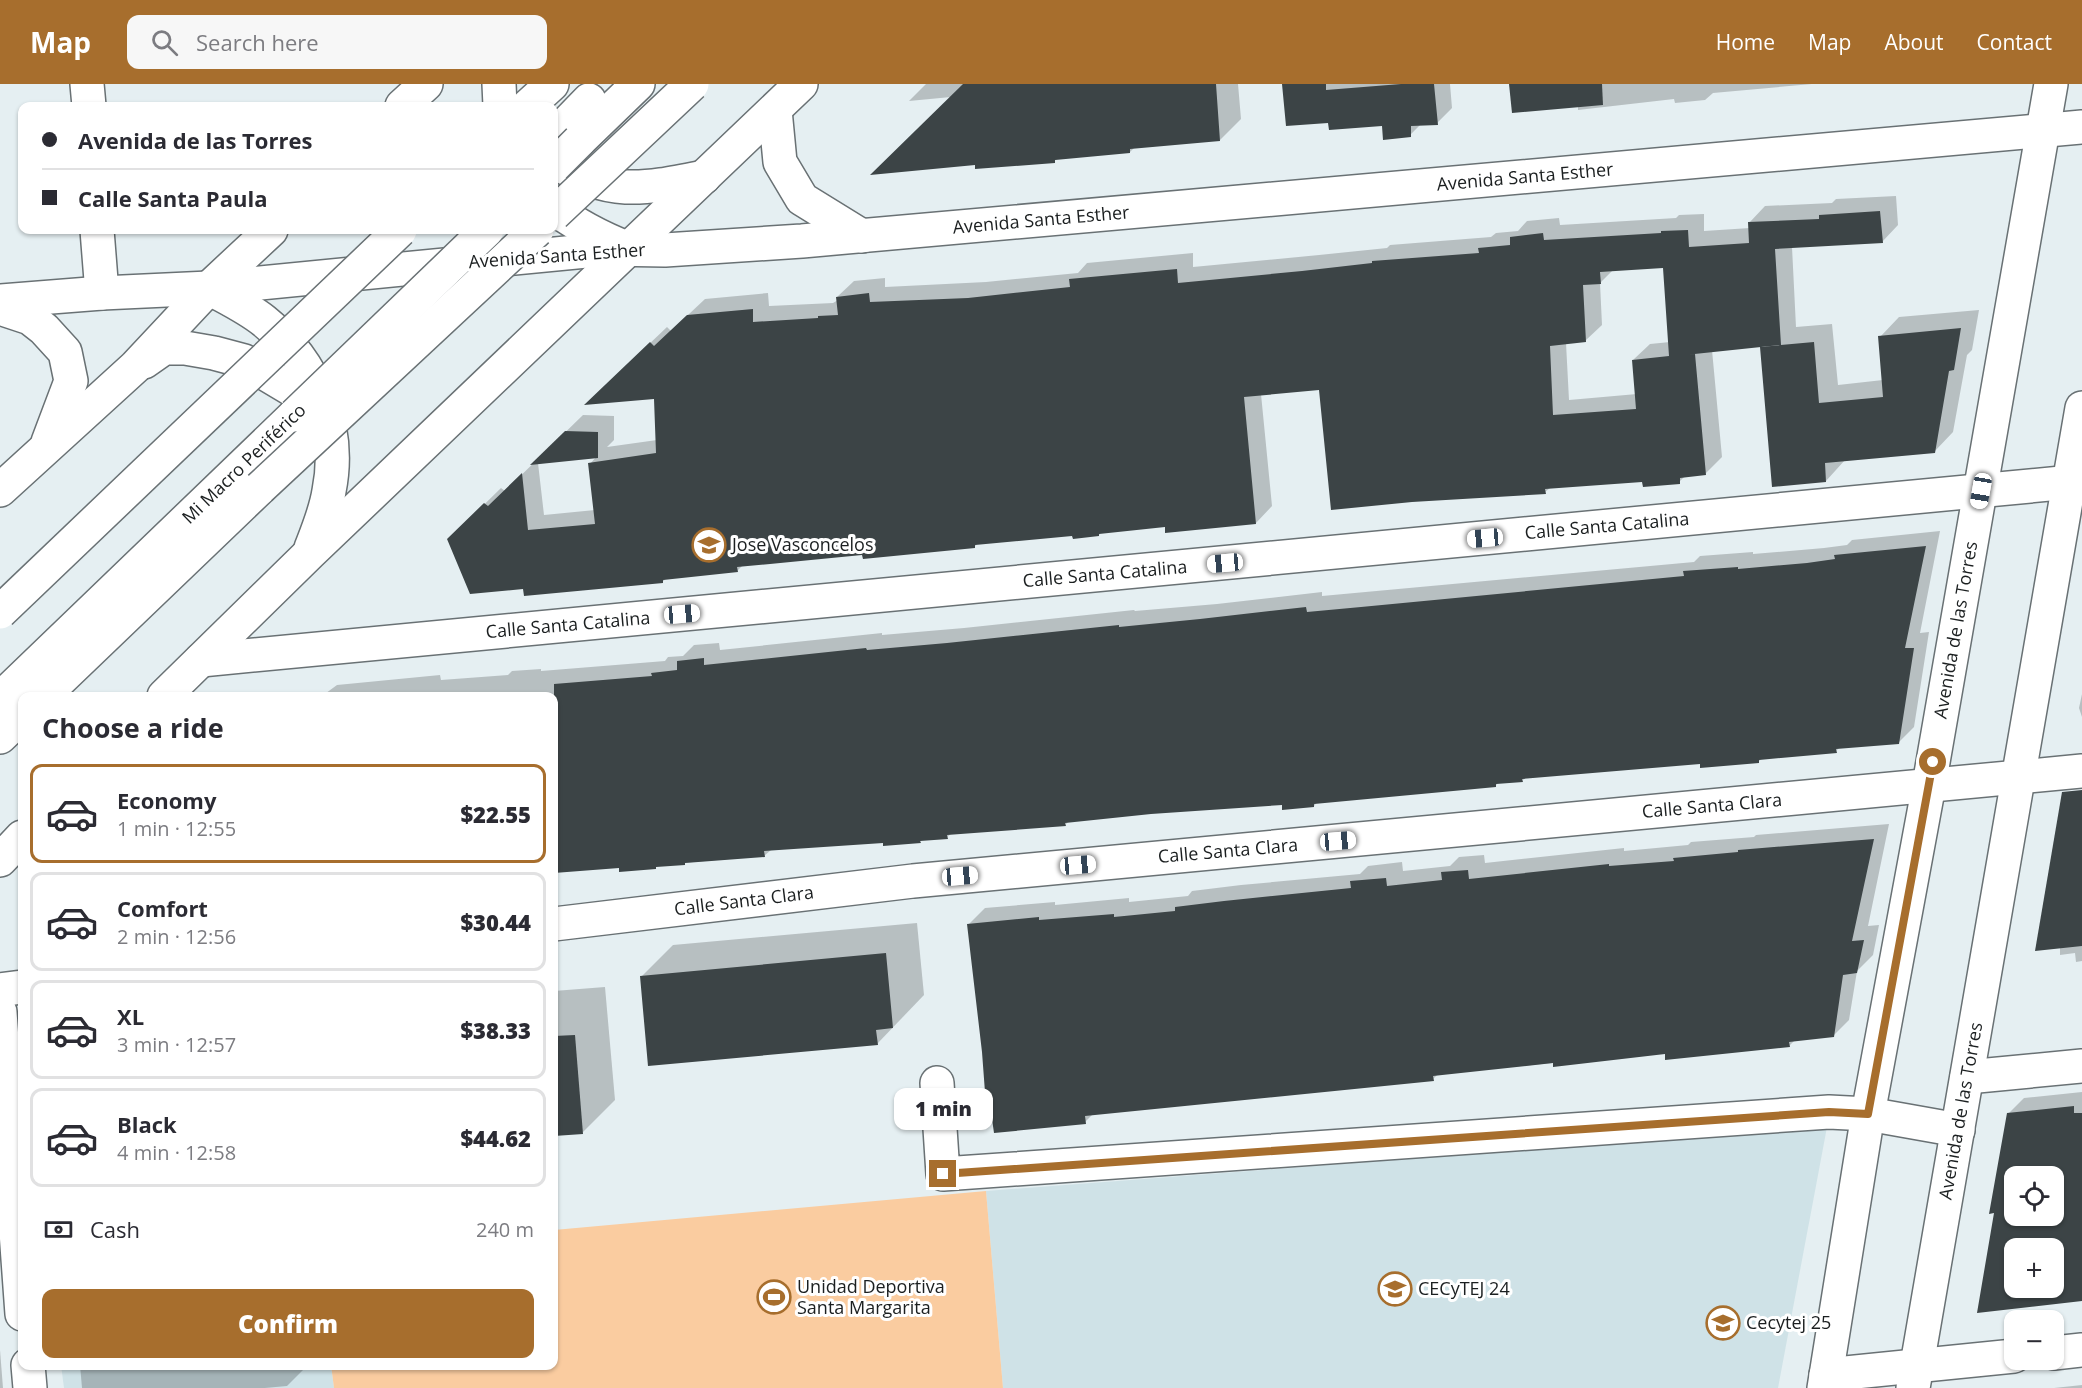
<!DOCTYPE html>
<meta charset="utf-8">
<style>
:root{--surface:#fff;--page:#f7f7f7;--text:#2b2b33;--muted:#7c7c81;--line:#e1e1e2;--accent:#a76e2d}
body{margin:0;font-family:"Open Sans",sans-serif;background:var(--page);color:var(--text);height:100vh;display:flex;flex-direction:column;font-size:22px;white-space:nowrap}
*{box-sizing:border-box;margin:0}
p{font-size:20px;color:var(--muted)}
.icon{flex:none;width:33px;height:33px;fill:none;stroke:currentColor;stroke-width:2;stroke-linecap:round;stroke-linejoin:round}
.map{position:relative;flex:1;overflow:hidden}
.side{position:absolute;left:18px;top:608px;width:540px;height:678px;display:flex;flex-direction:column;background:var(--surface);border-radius:12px;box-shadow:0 2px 4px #0004}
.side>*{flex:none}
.hud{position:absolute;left:18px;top:18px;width:540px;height:132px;border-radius:12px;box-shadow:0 2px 4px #0004;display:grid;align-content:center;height:132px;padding:0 24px;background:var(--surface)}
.buttons{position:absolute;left:2004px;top:1082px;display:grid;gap:12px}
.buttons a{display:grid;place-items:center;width:60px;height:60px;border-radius:12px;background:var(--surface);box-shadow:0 2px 4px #0004;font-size:30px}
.end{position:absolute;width:27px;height:27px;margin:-14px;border:8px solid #a76e2d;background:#fff;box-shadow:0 0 0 3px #fff}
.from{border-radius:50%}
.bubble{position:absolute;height:42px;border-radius:12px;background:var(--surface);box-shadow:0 2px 4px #0004;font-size:20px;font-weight:800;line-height:42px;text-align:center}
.car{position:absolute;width:18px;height:36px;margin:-18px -9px;border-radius:8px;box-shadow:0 0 4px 2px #0007;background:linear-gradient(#fff 24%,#345 0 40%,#fff 0 76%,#345 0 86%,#fff 0)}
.hud b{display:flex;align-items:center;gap:21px;height:57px;font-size:22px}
.hud b+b{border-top:2px solid var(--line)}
.hud i{width:15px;height:15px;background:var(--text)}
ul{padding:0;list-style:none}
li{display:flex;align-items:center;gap:18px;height:99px;margin:0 12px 9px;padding:0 12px;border:3px solid var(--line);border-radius:12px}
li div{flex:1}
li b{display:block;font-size:22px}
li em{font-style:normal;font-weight:800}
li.on{border-color:var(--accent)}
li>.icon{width:54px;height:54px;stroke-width:1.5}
h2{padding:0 24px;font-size:27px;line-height:72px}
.pay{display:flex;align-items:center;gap:15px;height:66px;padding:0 24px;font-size:22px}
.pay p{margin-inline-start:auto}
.button{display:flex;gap:12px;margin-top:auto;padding:12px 24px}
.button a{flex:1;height:69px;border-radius:12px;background:var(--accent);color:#fff;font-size:24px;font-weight:800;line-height:69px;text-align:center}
header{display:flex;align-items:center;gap:36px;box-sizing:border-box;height:84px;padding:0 30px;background:var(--accent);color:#fff}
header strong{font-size:28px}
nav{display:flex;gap:33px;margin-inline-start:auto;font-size:21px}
.search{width:420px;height:54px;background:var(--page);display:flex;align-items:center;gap:15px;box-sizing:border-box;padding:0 21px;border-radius:12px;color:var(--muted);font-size:22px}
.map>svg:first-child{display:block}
</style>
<header>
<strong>Map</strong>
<div class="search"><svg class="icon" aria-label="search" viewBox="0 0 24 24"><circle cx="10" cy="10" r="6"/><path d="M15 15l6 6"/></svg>Search here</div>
<nav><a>Home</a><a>Map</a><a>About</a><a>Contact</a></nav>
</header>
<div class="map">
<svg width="2082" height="1304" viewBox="0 0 2082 1304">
<rect width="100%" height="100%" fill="#e5eff2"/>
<g fill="#cfe2e7">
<polygon points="1827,1043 1778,1304 1003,1304 986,1107"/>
<polygon points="61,1281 331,1281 334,1304 64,1304"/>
</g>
<polygon fill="#facca0" points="986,1107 1003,1304 334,1304 331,1281 554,1281 554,1146"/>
<g fill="#0003" fill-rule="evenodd">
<polygon points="926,0 1238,0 1241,35 1220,56 1134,64 1130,68 1057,75 1054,77 951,13 909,17"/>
<polygon points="1284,0 1450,0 1452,24 1437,39 1421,40 1410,51 1383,40 1330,38"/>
<polygon points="1510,0 1812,0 1713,9 1705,16 1675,19 1674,15 1578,26 1578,22"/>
<path d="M1896,112L1898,141L1882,158L1792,163L1796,243L1832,240L1838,301L1883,296L1880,253L1899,233L1979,226L1972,266L1967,271L1953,348L1934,368L1845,376L1826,397L1765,261L1712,266L1722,373L1705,390L1686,391L1679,398L1644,396L1550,404L1545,408L1321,305L1261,310L1272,422L1256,439L1166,442L1101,448L1099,451L1074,450L978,459L974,463L864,470L743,481L737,487L667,494L662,498L524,503L449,455L501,404L505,407L583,331L614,332V356L607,363L657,356L655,313L602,305L667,243L671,247L705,215L768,209L769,222L833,219L838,216L837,213L854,197L885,194V203L986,198L1078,189L1087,179L1193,169V183L1319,171L1387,164L1390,161L1491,153L1496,149L1518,147L1527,137L1559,134L1560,141L1676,134L1679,131L1704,130V147L1750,144L1749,139L1765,122L1832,119L1836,115ZM1665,183L1670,258L1650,260L1633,276L1637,310L1569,316L1566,259L1585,257L1602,241L1600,199L1613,186ZM596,373L590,380L595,426L544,431L538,379Z"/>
<polygon points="1940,447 1920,549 1929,548 1914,643 1898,659 1840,663 1836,667 1762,674 1759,677 1702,678 1526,693 1522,697 1498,699 1495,702 1317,718 1314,722 1283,719 1151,729 1069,737 1065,741 952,749 947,753 922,756 920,758 884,757 771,766 764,772 658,781 656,783 620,782 554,788 554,612 322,612 337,601 440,591 441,596 508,591 512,587 541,585 541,587 665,577 668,573 683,572 694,561 719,559 720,566 882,549 882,551 964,544 1134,526 1135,527 1217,520 1322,508 1322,512 1694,478 1700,472 1753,468 1753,470 1824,464 1847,461 1852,456"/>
<polygon points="2082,610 2082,633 2079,624"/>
<polygon points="2082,721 2082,877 2076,878 2075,869 2060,871 2060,863"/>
<polygon points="1889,740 1868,842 1879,841 1873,871 1857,887 1849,936 1833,952 1795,956 1789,962 1666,968 1438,990 1433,995 1093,1030 1085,1038 981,940 969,840 985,824 1055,818 1055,821 1129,814 1129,818 1188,812 1192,807 1241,801 1360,790 1368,782 1402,778 1403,787 1450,782 1459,773 1484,771 1485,779 1624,764 1624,767 1688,761 1691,758 1754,753 1756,751"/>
<polygon points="917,839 924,911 877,960 642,892 673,861"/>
<polygon points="605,903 615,1016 583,1048 554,1051 554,907"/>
<path d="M2082,1008V1216L1979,1227L1995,1128L2008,1030L2024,1014ZM2014,1092H2054V1131H2014ZM2014,1164H2054V1203H2014Z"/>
<polygon points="0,1266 3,1304 0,1304"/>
<polygon points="80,1281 308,1281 287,1302 265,1304 82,1304"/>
<polygon points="2082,1301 2082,1304 2054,1304"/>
</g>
<g fill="#3c4446" fill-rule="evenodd">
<polygon points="963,0 1216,0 1220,57 1130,65 1130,69 1055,76 1055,79 975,85 975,81 870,91"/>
<polygon points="1282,0 1326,0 1326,6 1401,0 1434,0 1438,41 1411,42 1411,53 1383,56 1382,42 1329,46 1328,39 1286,42"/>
<polygon points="1509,0 1602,0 1603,21 1512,29"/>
<path d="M1880,127L1883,159L1775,165L1781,261L1685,271L1695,270L1706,391L1680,394V400L1643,403L1642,398L1545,405L1546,410L1412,418L1331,426L1319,306L1244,313L1256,440L1165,449V443L1099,450V452L1073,455L1072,452L975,461V464L863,475L862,471L770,480L737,483L738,488L663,496V499L524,512L523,505L470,510L447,455L484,419L488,422L522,389L528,446L595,440L588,379L656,369L654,315L584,321L650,258L654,262L687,231L753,225V238L818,234V232L838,231L836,213L869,209L870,218L968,214L1070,203L1069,195L1177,185L1178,199L1302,187L1372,179V177L1479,169L1478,164L1510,161V153L1543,149L1544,156L1661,149V147L1688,146L1689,163L1749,159L1748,138L1819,135V131ZM1663,184L1669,272L1632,276L1636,325L1553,331L1550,262L1586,258L1583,201L1601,200L1600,188Z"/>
<polygon points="1961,244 1954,286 1949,287 1935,369 1825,379 1826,398 1772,403 1760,263 1814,258 1819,319 1883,313 1878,252"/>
<polygon points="565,347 598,348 598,374 530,381"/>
<polygon points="1926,462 1905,564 1914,564 1899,660 1836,665 1837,669 1759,676 1759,679 1700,684 1700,680 1522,695 1523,698 1496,700 1496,703 1314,720 1314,723 1282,726 1282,721 1151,730 1065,739 1066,742 947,751 948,755 920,757 921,759 883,762 883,759 764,767 765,773 685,779 685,781 656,783 656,785 619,788 619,784 554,789 554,600 652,592 651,589 677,586 677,577 704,574 704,581 866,564 867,566 947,559 1119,541 1119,543 1200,535 1306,523 1307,528 1361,523 1684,492 1683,487 1738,483 1738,485 1807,479 1835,475 1834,471"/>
<polygon points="2082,706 2082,862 2035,867 2062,708"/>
<polygon points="1874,755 1852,857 1864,856 1857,889 1843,891 1834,953 1789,958 1790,963 1665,976 1665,970 1553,983 1553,979 1433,992 1434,997 1085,1032 1086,1040 994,1049 992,1035 987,1035 982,968 967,840 1039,833 1039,836 1114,830 1114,833 1175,827 1175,823 1224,817 1351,804 1350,797 1386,794 1387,802 1442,796 1441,788 1468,786 1469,795 1609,780 1609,782 1674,777 1673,774 1738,768 1738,766"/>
<polygon points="886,869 893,944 876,946 878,961 648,982 640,892"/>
<polygon points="575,951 583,1050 554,1052 554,952"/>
<path d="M2074,1022V1029H2082V1217L1977,1229L1994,1129L1989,1130L2007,1029ZM2014,1092H2054V1131H2014ZM2014,1164H2054V1203H2014Z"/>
</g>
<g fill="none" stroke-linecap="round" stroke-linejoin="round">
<g stroke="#697174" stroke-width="36">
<g id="minor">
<polyline points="87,0 89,22"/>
<polyline points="554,52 589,16"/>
<polyline points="579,57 638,0"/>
<polyline points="97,146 102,209"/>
<polyline points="0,217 102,209 209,204 607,165 665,166 802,157 2082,43"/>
<polyline points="201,576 2082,397"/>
<polyline points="0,615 295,331"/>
<polyline points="554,840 913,797 2082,687"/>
<polyline points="0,906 22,903"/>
<polyline points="0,928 22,1230"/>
<polyline points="1967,993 2082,982"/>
<polyline points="937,999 943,1090 1829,1028 1868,1030 1958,1046"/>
<polyline points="2054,1269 2082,1266"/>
<polyline points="28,1281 30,1304"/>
<polyline points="1826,1291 2014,1272"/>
<polyline points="1824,1304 1868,1030 1929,701 2051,0"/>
<polyline points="1913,1304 2082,324"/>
</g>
</g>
<g stroke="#697174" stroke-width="36">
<g id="major">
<polyline points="499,0 500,22"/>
<polyline points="402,22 426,0"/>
<polyline points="775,26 780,78 802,115 862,152"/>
<path d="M554,77C608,113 644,105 704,93"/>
<path d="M554,124C577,142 601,154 629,165"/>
<path d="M209,204C227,214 248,224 264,237C315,278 342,342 329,407C326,427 318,446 311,464"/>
<polyline points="0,224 30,234 44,245 65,268 71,297 48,358"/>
<polyline points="144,278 164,264 185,264 214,269 244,277 298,309 318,341"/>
<polyline points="0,406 135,283 209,204 271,146"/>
<polyline points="164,612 310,469 801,0"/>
<polyline points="0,776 22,753"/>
</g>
</g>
<g stroke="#697174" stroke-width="36">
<g id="highway">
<polyline points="528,22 552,0"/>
<polyline points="43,612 260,404"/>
<polyline points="0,653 22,632"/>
</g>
</g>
<use href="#minor" stroke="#fff" stroke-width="33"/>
<use href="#major" stroke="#fff" stroke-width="33"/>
<use href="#highway" stroke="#fff" stroke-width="33"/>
<g stroke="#697174" stroke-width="36" stroke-linecap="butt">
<g id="minor-bridge">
<polyline points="554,82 579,57"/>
<polyline points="295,331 487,146"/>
</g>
</g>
<g stroke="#697174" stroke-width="36" stroke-linecap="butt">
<g id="highway-bridge">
<polyline points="554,130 692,0"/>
<polyline points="260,404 537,146"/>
<polyline points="0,528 400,146"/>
</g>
</g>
<use href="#minor-bridge" stroke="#fff" stroke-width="33"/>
<use href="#highway-bridge" stroke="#fff" stroke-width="33"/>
</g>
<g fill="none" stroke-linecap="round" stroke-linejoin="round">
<polyline stroke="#a76e2d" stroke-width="8" points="943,1090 1829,1028 1868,1030 1933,678"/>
</g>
<defs>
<g id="school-ring" transform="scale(1.725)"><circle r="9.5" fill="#fff" stroke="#a76e2d" stroke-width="1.5"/><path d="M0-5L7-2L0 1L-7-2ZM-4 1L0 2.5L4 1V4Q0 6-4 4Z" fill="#a76e2d"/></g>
<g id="university-ring" transform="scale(1.725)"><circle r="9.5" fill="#fff" stroke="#a76e2d" stroke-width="1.5"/><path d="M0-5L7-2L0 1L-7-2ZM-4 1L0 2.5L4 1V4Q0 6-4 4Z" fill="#a76e2d"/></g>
<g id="stadium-ring" transform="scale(1.725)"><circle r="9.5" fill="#fff" stroke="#a76e2d" stroke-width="1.5"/><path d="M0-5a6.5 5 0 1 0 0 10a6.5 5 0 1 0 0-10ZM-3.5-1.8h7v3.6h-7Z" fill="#a76e2d"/></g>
</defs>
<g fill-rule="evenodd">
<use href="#school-ring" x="709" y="461"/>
<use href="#university-ring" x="1395" y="1205"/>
<use href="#stadium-ring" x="774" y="1213"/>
<use href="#university-ring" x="1723" y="1239"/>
</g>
<g text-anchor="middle" stroke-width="6" stroke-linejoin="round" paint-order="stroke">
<g font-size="18" fill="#1b1f20" stroke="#fff">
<text transform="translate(1525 93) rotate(-5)" y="6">Avenida Santa Esther</text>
<text transform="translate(1041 136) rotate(-5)" y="6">Avenida Santa Esther</text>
<text transform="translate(557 172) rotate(-4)" y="6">Avenida Santa Esther</text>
<text transform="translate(244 380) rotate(-44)" y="6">Mi Macro Periférico</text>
<text transform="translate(1607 442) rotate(-5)" y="6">Calle Santa Catalina</text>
<text transform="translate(1105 490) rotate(-5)" y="6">Calle Santa Catalina</text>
<text transform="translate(568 541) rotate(-5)" y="6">Calle Santa Catalina</text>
<text transform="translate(1956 546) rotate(-80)" y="6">Avenida de las Torres</text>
<text transform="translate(1712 722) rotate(-5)" y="6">Calle Santa Clara</text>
<text transform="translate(1228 767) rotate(-5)" y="6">Calle Santa Clara</text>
<text transform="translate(744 817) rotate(-7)" y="6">Calle Santa Clara</text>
<text transform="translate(1961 1027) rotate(-80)" y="6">Avenida de las Torres</text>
</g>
<g font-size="18" fill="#1b1f20" stroke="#fff" text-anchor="start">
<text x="732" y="467">Jose Vasconcelos</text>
<text x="797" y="1209">Unidad Deportiva<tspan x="797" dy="21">Santa Margarita</tspan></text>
<text x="1418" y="1211">CECyTEJ 24</text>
<text x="1746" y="1245">Cecytej 25</text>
</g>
</g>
</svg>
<div class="buttons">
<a><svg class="icon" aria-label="locate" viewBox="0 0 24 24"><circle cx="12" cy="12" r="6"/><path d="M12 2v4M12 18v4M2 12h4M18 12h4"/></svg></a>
<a>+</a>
<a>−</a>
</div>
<i class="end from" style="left:1933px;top:678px"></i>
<i class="end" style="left:943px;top:1090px"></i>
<div class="bubble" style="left:894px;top:1004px;width:99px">1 min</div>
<i class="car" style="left:1981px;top:407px;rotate:190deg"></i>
<i class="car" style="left:1485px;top:454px;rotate:265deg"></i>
<i class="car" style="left:1225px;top:479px;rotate:265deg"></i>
<i class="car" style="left:682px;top:530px;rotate:85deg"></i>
<i class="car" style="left:1338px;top:757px;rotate:85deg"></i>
<i class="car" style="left:1078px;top:781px;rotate:85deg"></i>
<i class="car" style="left:960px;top:792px;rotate:85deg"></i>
<div class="hud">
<b><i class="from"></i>Avenida de las Torres</b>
<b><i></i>Calle Santa Paula</b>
</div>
<section class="side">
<h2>Choose a ride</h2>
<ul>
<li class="on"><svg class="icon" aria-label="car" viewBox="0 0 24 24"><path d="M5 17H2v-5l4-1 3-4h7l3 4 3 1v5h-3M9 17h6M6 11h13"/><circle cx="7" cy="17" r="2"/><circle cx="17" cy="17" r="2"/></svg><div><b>Economy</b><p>1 min · 12:55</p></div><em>$22.55</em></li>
<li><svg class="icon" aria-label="car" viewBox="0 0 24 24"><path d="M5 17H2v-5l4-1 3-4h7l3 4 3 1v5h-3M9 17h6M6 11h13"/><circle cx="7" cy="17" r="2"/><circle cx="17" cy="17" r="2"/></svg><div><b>Comfort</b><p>2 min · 12:56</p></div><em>$30.44</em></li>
<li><svg class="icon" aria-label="car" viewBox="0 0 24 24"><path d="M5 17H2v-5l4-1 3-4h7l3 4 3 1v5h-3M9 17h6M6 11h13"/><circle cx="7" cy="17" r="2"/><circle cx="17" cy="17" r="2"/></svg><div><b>XL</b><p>3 min · 12:57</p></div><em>$38.33</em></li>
<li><svg class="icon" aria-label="car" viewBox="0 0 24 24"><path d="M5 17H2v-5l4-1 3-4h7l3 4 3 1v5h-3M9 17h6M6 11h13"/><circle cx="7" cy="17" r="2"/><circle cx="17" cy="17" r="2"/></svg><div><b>Black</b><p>4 min · 12:58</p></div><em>$44.62</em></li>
</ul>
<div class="pay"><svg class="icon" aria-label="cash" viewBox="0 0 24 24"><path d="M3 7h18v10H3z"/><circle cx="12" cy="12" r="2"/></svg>Cash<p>240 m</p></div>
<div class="button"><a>Confirm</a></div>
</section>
</div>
